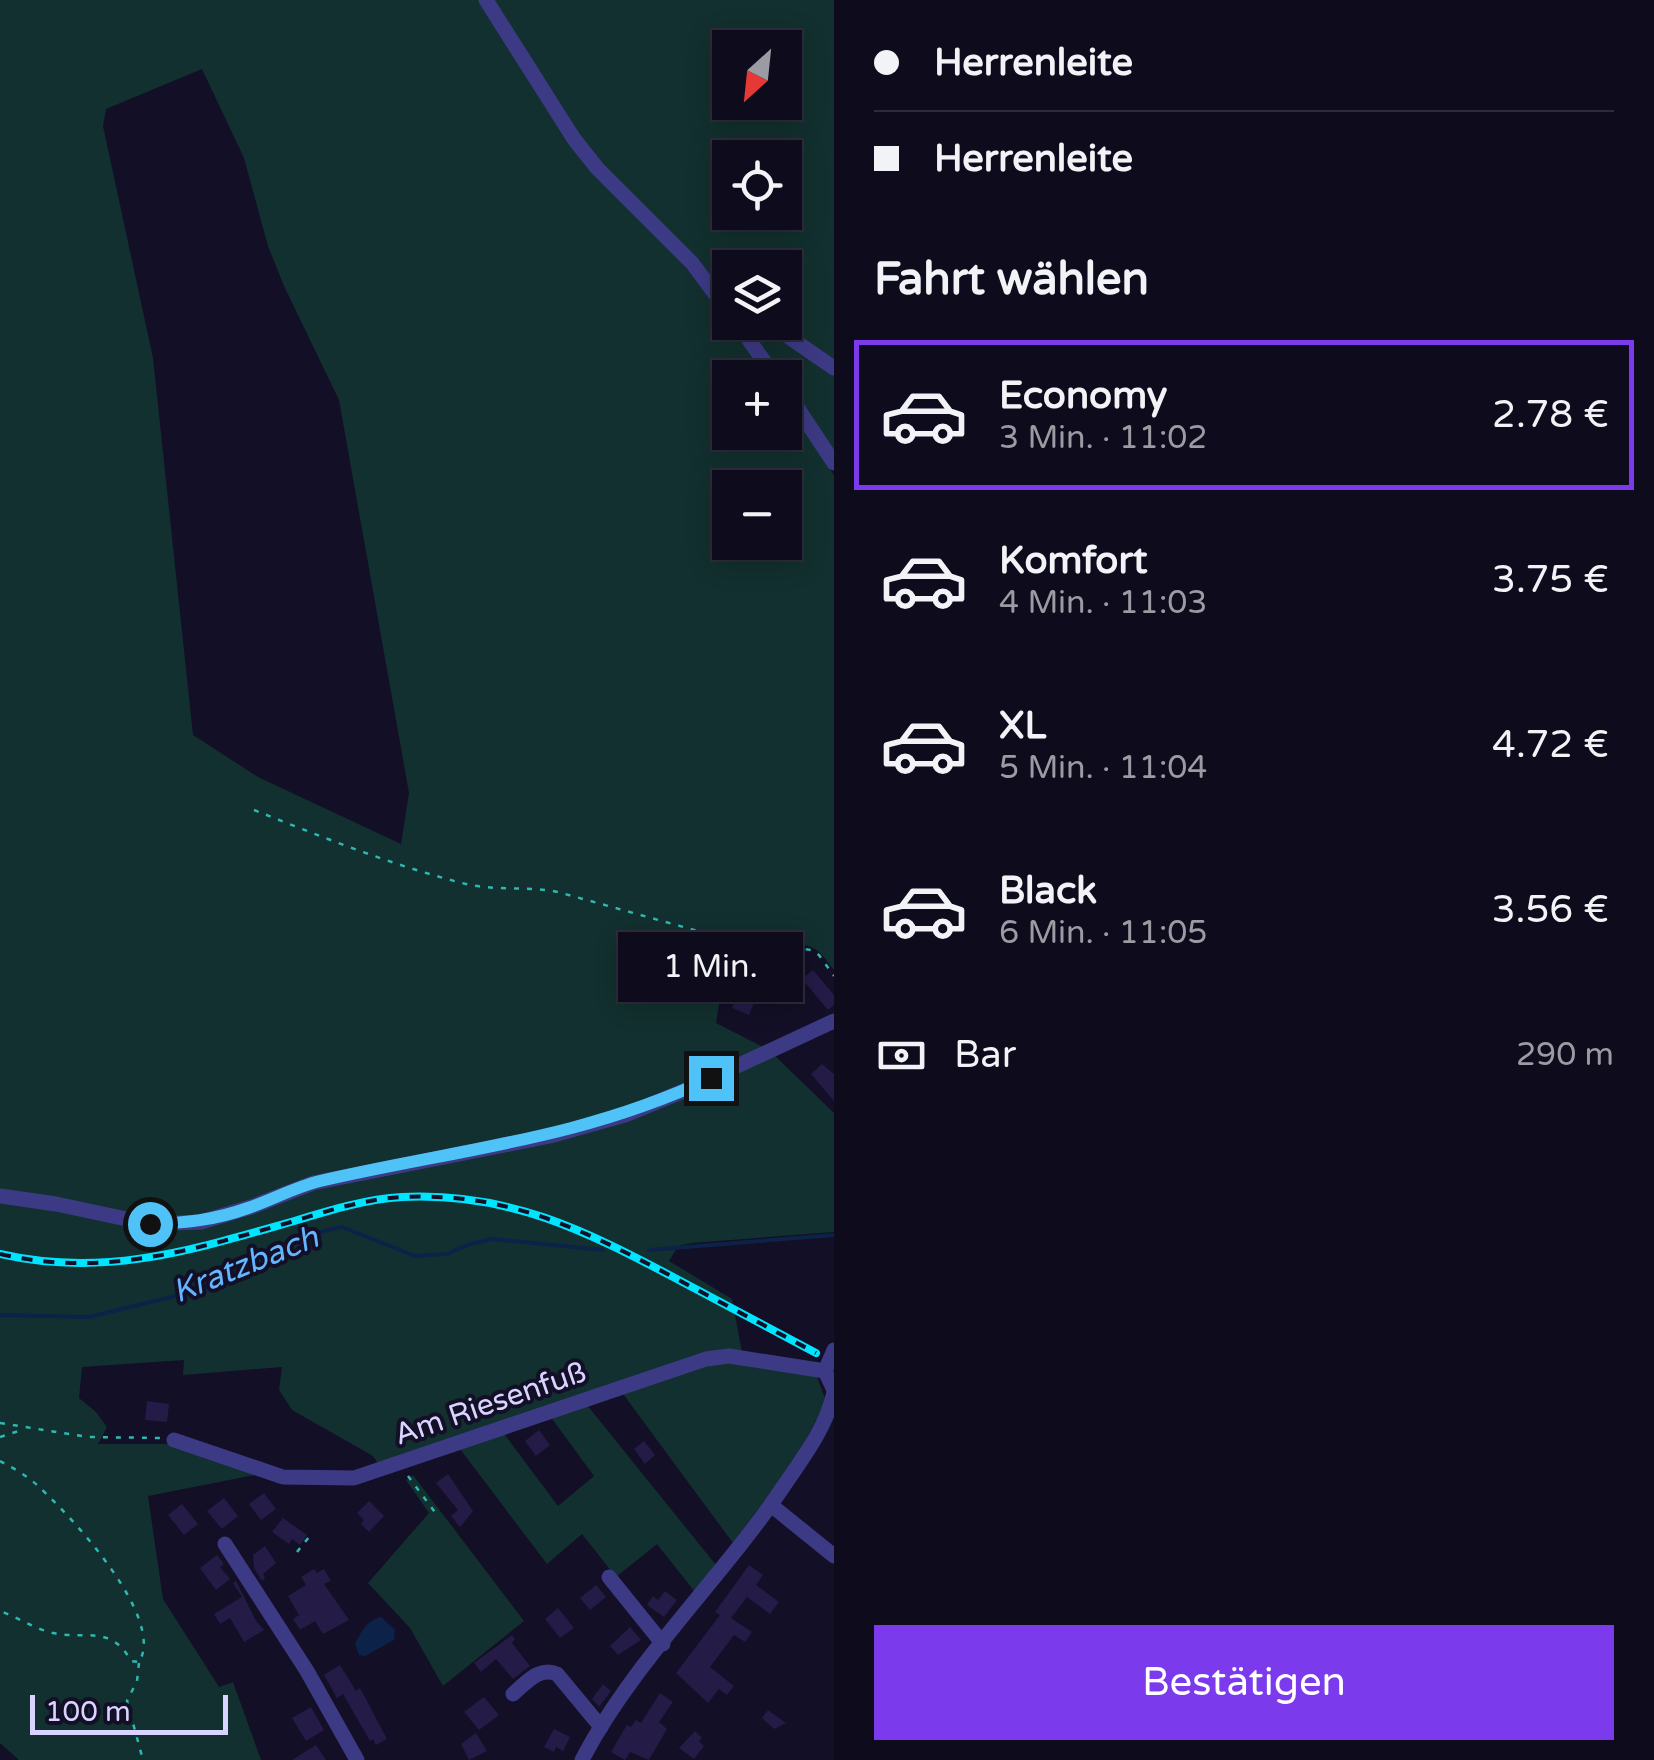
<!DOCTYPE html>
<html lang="de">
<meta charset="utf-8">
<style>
:root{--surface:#0e0b1c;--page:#171425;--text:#f1f3f6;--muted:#9b9ba3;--line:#2e2b3b;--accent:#7c3aed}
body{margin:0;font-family:"Varela Round",sans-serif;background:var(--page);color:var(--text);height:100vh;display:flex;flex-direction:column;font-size:38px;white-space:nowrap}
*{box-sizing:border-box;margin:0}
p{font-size:32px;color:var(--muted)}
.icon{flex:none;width:55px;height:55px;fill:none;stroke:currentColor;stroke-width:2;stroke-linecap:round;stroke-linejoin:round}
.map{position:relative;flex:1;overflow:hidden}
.side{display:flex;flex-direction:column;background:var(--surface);width:820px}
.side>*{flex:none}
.guide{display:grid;align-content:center;height:220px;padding:0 40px;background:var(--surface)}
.needle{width:65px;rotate:207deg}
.buttons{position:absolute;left:712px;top:30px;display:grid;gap:20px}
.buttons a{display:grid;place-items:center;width:90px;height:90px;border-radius:0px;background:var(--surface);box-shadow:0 5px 25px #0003,0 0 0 2px var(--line);font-size:50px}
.scale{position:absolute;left:30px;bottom:25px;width:198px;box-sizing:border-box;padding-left:10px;border:5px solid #d9d4ff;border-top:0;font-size:28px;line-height:35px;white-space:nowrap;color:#d9d4ff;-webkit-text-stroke:8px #130f26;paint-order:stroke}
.end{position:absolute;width:45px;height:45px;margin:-22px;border:12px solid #4fc3f7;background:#111;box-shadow:0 0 0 5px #111}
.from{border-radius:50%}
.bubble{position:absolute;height:70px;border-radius:0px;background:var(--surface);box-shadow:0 5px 25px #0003,0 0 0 2px var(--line);font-size:32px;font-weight:600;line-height:70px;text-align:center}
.guide b{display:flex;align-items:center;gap:35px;height:95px;font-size:38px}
.guide b+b{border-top:2px solid var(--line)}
.guide i{width:25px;height:25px;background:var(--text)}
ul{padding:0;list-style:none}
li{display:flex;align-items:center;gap:30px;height:150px;margin:0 20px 15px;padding:0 20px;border:5px solid transparent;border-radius:0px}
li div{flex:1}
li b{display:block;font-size:38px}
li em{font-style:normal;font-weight:600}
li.active{border-color:var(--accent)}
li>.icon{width:90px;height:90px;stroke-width:1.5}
h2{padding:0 40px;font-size:45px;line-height:120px}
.pay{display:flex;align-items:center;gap:25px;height:110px;padding:0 40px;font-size:38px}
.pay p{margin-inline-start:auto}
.button{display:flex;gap:20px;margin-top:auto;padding:20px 40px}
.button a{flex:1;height:115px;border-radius:0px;background:var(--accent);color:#fff;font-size:40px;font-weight:600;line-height:115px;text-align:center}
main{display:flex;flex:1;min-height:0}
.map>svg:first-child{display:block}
</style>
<main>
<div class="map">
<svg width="834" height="1760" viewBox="0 0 834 1760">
<rect width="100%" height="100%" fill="#130f26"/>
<g fill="#12302f" fill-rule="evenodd">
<path d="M0,0H479L547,110L687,269L770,377L730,378V432H785V398L834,475V970C829,964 824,956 818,951C799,937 751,941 729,942L716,1023L763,1047L623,1110L198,1218L148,1220L0,1192ZM202,69L244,158L268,246L284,286L339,400L409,793L401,844L258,777L193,735L153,358L103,126L106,109ZM730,488H785V542H730Z"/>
<path d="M493,0H834V364L775,323L785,322V268H730V292L727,291L711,281L619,185L578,136ZM730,48H785V102H730ZM730,158H785V212H730Z"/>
<polygon points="742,323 753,323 834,375 834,452 785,378"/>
<polygon points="773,1054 834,1113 834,1232 692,1243 678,1246 669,1261 732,1299 742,1352 379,1465 373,1456 292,1410 279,1390 282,1367 183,1375 184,1360 82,1367 79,1398 96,1412 107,1427 98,1444 173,1444 260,1474 148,1496 163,1599 219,1687 233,1682 261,1760 19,1760 0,1743 0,1201 149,1228 315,1187 551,1141"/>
<polygon points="725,1360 817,1377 826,1401 796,1458 733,1543 623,1394"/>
<polygon points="587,1405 716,1565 695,1592 657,1544 616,1577 582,1534 547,1564 457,1445 502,1431 558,1506 594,1476 550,1416"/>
<polygon points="413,1475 524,1621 443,1686 410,1628 368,1583 429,1513 406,1480"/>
</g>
<path fill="#0c2248" d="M381,1617L395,1630L394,1640L365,1656L359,1655L355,1644C362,1631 366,1621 381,1617Z"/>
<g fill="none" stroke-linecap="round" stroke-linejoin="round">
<g stroke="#0c2248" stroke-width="4">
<polyline points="649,1250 834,1235"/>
<polyline points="0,1315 89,1317 171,1297 215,1284 257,1256 303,1236 342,1227 415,1256 447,1254 470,1244 492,1239 603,1250"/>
</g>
</g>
<g fill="#241b47">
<polygon points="736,956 768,970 749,1015 732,1008 740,989 724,982"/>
<polygon points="813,970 834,995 834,1005 828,1010 802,979"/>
<polygon points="822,1064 834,1074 834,1101 811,1074"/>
<polygon points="147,1401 169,1404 167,1422 145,1420"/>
<polygon points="539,1430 550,1445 536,1456 525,1441"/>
<polygon points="644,1441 655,1455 645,1464 634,1449"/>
<polygon points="448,1474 473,1511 460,1527 451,1516 458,1510 436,1483"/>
<polygon points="264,1493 276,1509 261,1520 249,1504"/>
<polygon points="224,1498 238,1516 222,1529 207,1511"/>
<polygon points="369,1501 384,1516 369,1532 361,1524 364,1520 357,1513"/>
<polygon points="182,1504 198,1524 184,1535 168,1515"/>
<polygon points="283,1518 307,1535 300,1545 292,1539 289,1544 272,1532"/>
<polygon points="265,1546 276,1563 263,1574 265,1578 262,1581 254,1568 253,1555"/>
<polygon points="217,1555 224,1564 220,1567 230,1579 216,1590 200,1568"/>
<polygon points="749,1565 763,1575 756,1585 779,1602 770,1614 747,1597 731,1618 752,1632 745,1642 734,1635 710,1667 734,1686 727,1695 719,1689 708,1703 676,1673 720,1615 715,1612"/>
<polygon points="314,1569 317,1573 324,1569 331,1581 324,1584 349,1620 323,1634 315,1621 300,1630 293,1619 299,1615 288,1596 306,1585 301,1577"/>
<polygon points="236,1581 256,1621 264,1630 244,1642 230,1618 220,1624 214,1614 242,1597 233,1583"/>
<polygon points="596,1585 606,1597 590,1610 580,1598"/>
<polygon points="665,1591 677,1600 664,1617 647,1605 653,1596 658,1600"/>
<polygon points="558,1608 574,1628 560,1638 545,1619"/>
<polygon points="630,1627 641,1640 618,1655 610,1646"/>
<polygon points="512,1635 515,1639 512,1643 530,1666 513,1679 496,1659 481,1672 474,1663"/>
<polygon points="340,1665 356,1691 360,1688 387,1739 376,1745 373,1739 370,1741 343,1694 337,1698 324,1675"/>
<polygon points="603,1684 611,1691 599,1707 592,1699"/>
<polygon points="660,1693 673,1702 659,1722 667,1729 649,1760 630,1752 625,1760 611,1752 627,1725 631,1727 636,1720 641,1723"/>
<polygon points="484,1697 499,1715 479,1730 464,1712"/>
<polygon points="311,1707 324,1730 306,1741 292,1718"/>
<polygon points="768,1710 786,1723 774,1729 762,1718"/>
<polygon points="554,1729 570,1737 563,1751 556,1747 554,1752 544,1747"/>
<polygon points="695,1731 702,1738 699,1741 704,1746 694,1759 679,1748"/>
<polygon points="476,1733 487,1751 469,1760 461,1744"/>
<polygon points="316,1745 326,1760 292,1760"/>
</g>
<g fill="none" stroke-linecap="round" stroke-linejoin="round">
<g stroke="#2fb8b0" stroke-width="2.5" stroke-dasharray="5 8" stroke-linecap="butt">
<path d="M254,810C322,837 394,866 466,884C495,891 528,886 558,892L723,938L811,950L819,955L834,976"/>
<polyline points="0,1423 88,1437 162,1438"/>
<polyline points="0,1437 22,1430"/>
<path d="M0,1461C13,1468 28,1476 39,1487C71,1516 166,1618 139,1662L131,1661C111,1624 85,1640 53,1633C35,1629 17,1617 0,1611"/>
<polyline points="408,1476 437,1515"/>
<polyline points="297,1552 313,1532"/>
<polyline points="139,1663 137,1681 127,1701 143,1760"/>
</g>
<g stroke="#3d3a85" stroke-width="15">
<polyline points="486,0 574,139 597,168 692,263 730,314"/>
<polyline points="736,322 776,378"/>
<polyline points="767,322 834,368"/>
<polyline points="785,389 834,463"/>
<polyline points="0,1196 56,1204 150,1224 201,1222 251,1207 313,1183 550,1136 625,1115 681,1092 834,1021"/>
<polyline points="834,1350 825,1371 834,1390"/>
<polyline points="174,1440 283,1477 354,1478 706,1359 729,1356 825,1371"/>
<polyline points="771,1505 834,1556"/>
<polyline points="225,1544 307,1671 357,1760"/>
<polyline points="609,1577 663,1644"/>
<path d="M513,1694C526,1683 539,1666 557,1674L601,1727"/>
<path d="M582,1760C632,1663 722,1578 783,1487C803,1458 827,1426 834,1392"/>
</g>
<g stroke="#00e5ff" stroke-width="8">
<path id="rail" d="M0,1254C104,1278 192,1250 291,1222C327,1211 365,1199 402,1197C509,1192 584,1230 675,1278C722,1303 769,1328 816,1353"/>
</g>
<use href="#rail" stroke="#130f26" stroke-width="4" stroke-dasharray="11" stroke-linecap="butt"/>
</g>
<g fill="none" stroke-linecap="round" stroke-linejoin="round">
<path stroke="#4fc3f7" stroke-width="12" d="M150,1224C185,1223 215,1220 248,1208C272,1200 295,1187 320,1181C458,1149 579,1140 711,1078"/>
</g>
<g text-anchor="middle" stroke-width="8" stroke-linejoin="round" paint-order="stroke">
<g font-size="30" fill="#d9d4ff" stroke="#130f26">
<text transform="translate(490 1403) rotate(-19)" y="10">Am Riesenfuß</text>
</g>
<g font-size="32" font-style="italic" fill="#62b6ff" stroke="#130f26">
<text transform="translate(245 1264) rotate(-22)" y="11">Kratzbach</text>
</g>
</g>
</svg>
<div class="buttons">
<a><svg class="needle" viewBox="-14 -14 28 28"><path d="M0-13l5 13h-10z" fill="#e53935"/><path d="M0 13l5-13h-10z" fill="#9b9ba3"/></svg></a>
<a><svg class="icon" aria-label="locate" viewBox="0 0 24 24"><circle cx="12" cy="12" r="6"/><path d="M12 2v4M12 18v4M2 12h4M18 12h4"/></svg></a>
<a><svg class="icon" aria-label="layers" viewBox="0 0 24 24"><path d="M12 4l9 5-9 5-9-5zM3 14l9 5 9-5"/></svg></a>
<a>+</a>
<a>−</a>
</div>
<div class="scale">100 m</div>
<i class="end from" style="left:150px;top:1224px"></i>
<i class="end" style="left:711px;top:1078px"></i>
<div class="bubble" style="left:618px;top:932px;width:185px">1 Min.</div>
</div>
<section class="side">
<div class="guide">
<b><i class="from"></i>Herrenleite</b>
<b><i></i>Herrenleite</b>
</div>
<h2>Fahrt wählen</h2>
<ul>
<li class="active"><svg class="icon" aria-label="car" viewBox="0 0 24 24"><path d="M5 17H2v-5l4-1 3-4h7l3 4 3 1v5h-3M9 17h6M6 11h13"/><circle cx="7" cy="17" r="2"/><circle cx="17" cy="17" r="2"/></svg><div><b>Economy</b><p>3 Min. · 11:02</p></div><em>2.78 €</em></li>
<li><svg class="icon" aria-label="car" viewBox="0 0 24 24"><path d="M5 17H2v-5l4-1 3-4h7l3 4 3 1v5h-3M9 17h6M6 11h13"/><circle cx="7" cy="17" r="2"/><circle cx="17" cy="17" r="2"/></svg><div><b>Komfort</b><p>4 Min. · 11:03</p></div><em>3.75 €</em></li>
<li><svg class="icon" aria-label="car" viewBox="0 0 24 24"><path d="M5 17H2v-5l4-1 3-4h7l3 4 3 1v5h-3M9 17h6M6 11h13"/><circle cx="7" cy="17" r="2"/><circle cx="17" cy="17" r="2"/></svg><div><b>XL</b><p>5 Min. · 11:04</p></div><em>4.72 €</em></li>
<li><svg class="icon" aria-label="car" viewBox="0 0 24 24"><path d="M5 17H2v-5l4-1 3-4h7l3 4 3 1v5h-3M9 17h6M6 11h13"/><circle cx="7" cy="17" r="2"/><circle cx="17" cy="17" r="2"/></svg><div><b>Black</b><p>6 Min. · 11:05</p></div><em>3.56 €</em></li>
</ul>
<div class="pay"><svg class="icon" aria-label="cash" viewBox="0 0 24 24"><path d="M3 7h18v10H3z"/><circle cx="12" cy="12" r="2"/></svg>Bar<p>290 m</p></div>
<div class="button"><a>Bestätigen</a></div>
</section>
</main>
